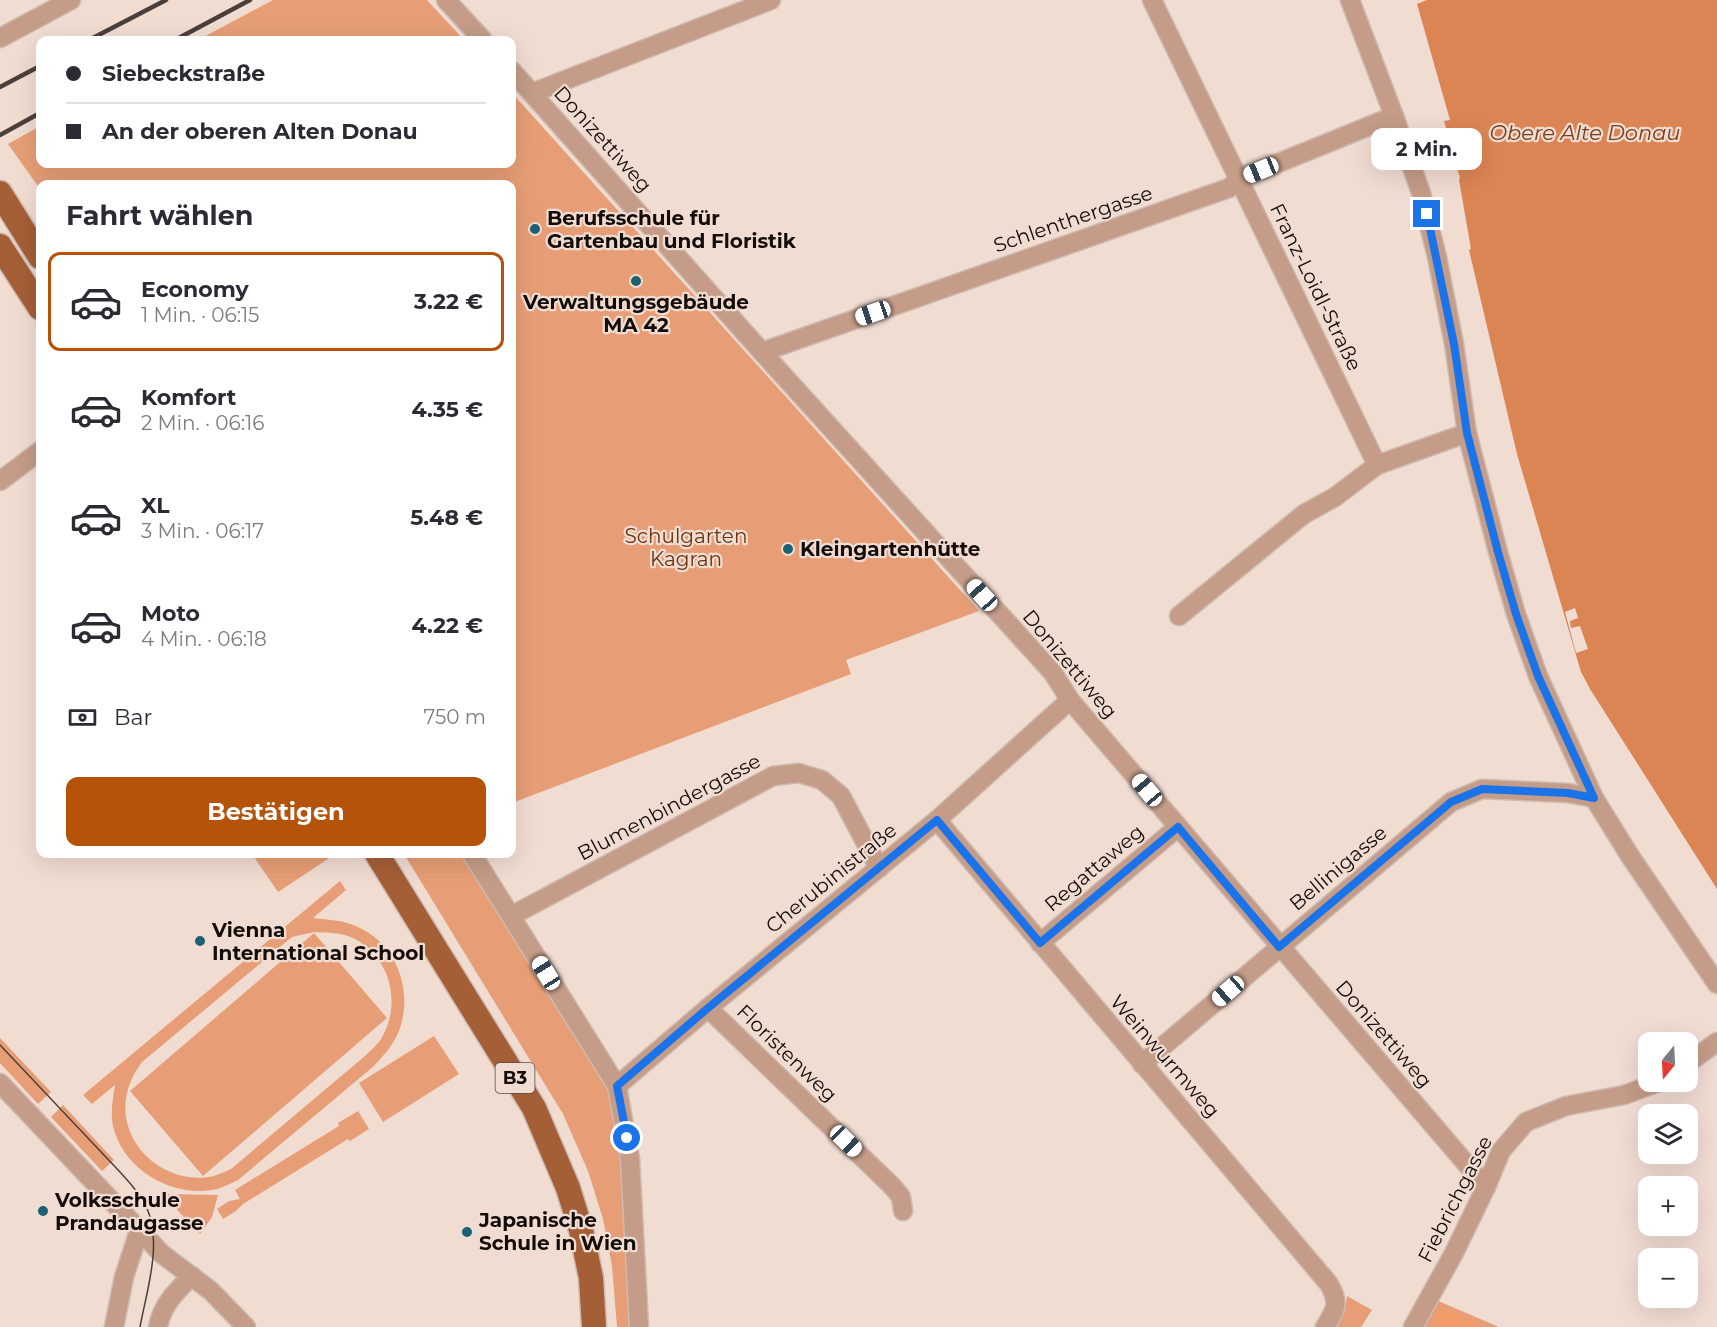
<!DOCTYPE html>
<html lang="de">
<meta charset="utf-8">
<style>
:root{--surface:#fff;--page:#f2f2f3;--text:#2b2b33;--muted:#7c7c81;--line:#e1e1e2;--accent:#b45309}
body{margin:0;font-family:Montserrat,sans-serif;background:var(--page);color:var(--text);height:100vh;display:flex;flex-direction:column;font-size:22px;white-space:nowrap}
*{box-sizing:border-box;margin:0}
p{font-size:20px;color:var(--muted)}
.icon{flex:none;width:33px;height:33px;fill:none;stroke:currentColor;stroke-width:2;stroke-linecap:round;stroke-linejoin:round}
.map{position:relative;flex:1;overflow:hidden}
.drawer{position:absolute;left:36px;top:180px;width:480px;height:678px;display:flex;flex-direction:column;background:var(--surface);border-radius:12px;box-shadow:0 6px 24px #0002}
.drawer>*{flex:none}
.top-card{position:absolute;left:36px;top:36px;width:480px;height:132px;border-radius:12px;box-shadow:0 6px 24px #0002;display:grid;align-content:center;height:132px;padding:0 30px;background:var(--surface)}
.needle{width:39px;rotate:198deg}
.fabs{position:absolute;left:1638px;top:1032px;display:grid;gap:12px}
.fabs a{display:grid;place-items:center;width:60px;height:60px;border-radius:12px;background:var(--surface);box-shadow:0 6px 24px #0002;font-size:30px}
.end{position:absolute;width:27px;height:27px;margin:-14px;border:8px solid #1a73e8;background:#fff;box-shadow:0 0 0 3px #fff}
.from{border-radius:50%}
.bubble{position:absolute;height:42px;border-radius:12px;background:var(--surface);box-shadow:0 6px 24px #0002;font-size:20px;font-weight:700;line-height:42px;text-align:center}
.car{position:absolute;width:18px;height:36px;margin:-18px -9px;border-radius:8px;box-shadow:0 0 4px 2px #0007;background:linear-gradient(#fff 24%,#345 0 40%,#fff 0 76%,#345 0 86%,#fff 0)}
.top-card b{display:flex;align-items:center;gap:21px;height:57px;font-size:22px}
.top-card b+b{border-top:2px solid var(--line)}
.top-card i{width:15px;height:15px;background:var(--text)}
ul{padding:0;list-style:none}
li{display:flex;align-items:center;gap:18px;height:99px;margin:0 12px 9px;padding:0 18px;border:3px solid transparent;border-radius:12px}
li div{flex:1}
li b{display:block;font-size:22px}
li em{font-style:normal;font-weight:700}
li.current{border-color:var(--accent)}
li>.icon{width:54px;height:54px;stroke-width:1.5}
h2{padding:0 30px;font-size:27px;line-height:72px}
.pay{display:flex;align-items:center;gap:15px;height:66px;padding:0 30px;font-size:22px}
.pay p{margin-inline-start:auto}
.button{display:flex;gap:12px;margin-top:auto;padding:12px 30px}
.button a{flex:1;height:69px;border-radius:12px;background:var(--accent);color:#fff;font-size:24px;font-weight:700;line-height:69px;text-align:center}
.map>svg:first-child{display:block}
</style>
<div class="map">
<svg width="1717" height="1327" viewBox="0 0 1717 1327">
<rect width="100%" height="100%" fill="#f1dcd2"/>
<g fill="#e79e76" fill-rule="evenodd">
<polygon points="273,0 427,0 464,40 198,40"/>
<polygon points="512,93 979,611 846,660 851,674 512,803 512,184 40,184 40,189 8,144 40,126 40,164 512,164"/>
<polygon points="252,854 333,854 334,855 278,892"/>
<polygon points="404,854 463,854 608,1091 616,1119 624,1158 632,1327 617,1327 612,1266 603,1219 588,1171 563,1114"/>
<path d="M340,881L346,890L313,918C329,920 344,920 358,927C396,944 413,989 400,1028C395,1043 385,1054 374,1066L238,1180C231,1183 224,1187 217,1189C173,1199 123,1170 113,1126C110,1112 113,1098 115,1085L92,1104L83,1095ZM314,932C327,933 342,932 355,939C391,959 402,1004 381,1039C377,1045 370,1051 365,1056L231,1169C226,1171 220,1174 214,1176C162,1188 111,1138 129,1086C132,1077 137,1069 142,1062L292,937Z"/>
<polygon points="314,933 387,1018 203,1176 130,1091"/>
<polygon points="434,1036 459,1074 383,1122 359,1083"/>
<polygon points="0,1038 51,1092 38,1104 0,1063"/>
<polygon points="63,1105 114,1160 102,1171 51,1117"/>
<polygon points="358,1111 369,1129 350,1141 348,1139 243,1204 236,1211 223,1219 217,1209 229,1201 240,1199 235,1190 339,1126 338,1123"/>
<polygon points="163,1191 165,1194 218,1195 212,1217 200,1234 164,1196 160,1196 161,1192"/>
<polygon points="1347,1296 1372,1310 1361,1327 1333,1327 1346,1305"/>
<polygon points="1436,1300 1499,1327 1421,1327"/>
</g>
<polygon fill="#f39a69" points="1441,1308 1483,1327 1432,1327"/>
<polygon fill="#dc8554" points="1427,0 1717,0 1717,889 1590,689 1581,672 1517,454 1469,250 1471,249 1459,180 1460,178 1444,121 1450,120 1417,4"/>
<polygon fill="#f1dcd2" points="1575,608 1578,618 1570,621 1571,628 1580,626 1588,649 1576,653 1565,612"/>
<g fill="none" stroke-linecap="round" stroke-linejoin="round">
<g stroke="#cdbbb2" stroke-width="21">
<g id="minor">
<polyline points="446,0 483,40"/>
<polyline points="1152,0 1377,465"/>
<polyline points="1350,0 1394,116 1421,193 1437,257 1454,344 1467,433 1498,552 1516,614 1538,676 1594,798 1630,856 1717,984"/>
<polyline points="0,38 71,0"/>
<polyline points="512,71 762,352 1053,673 1070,700 1486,1187"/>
<polyline points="532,93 771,0"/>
<polyline points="762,352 1229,188 1239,179 1394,116"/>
<polyline points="0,481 40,451"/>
<polyline points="1179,616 1304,514 1335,497 1377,465 1467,433"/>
<path d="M937,820L1329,1284C1340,1303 1336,1309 1325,1327"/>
<polyline points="472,854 617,1086 630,1159 639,1327"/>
<polyline points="511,916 773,776 799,773 822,780 841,796 879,868"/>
<polyline points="1040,943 1178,827"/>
<polyline points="708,1008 893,1187 901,1197 903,1211"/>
<polyline points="1688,1063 1717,1042"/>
<polyline points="1142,1064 1451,802 1482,789 1568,793 1594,798"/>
<polyline points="0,1083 162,1254 211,1291 246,1327"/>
<polyline points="617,1086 708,1008 937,820 1070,700"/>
<polyline points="114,1327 124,1277 139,1231"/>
<path d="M158,1327C162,1305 176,1291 192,1276"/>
<polyline points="1413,1327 1454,1253 1486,1187 1501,1151 1526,1122 1566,1106 1624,1095 1659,1082"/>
</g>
</g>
<g stroke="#cdbbb2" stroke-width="27">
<g id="major">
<polyline points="0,193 40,257"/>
<polyline points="0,246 40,308"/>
<polyline points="377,854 534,1108 568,1188 581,1230 591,1278 594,1327"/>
</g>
</g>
<use href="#minor" stroke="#c49c87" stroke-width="18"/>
<use href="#major" stroke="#a55f37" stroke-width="24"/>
<path stroke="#4a3f3b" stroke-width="1.5" d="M0,1045L120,1172C130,1183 140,1193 146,1206C163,1243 147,1289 140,1327"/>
<g stroke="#4a3f3b" stroke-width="4.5">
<polyline points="89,40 166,0"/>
<polyline points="175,40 250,0"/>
<polyline points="0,87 40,66"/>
<polyline points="0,135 40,113"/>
</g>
</g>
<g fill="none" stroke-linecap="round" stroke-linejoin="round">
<polyline stroke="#1a73e8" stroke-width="8" points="627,1138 617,1086 708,1008 937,820 1040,943 1178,827 1279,947 1451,802 1482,789 1568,793 1594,798 1538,676 1516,614 1498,552 1467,433 1454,344 1427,214"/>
</g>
<g fill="#1c6073" stroke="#f1dcd2" stroke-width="2">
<circle cx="535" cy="229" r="6"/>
<circle cx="636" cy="281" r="6"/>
<circle cx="788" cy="549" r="6"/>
<circle cx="200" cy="941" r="6"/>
<circle cx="43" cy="1211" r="6"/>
<circle cx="467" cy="1232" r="6"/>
</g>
<g text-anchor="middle" stroke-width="4.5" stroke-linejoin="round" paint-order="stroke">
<rect fill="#f1dcd2" stroke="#564a45" stroke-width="1.5" x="495.5" y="1063" width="39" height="30" rx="4.5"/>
<g font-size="18" font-weight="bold" fill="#130c09">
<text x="515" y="1084">B3</text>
</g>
<g font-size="20" fill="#130c09" stroke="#f1dcd2">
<text transform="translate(603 139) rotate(48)" y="7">Donizettiweg</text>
<text transform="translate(1073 219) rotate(-19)" y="7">Schlenthergasse</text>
<text transform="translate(1316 287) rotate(64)" y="7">Franz-Loidl-Straße</text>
<text transform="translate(1070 664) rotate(50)" y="7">Donizettiweg</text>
<text transform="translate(669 807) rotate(-28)" y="7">Blumenbindergasse</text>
<text transform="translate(1094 868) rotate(-40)" y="7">Regattaweg</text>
<text transform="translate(1338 868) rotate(-40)" y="7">Bellinigasse</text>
<text transform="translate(831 878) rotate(-39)" y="7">Cherubinistraße</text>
<text transform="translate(1384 1034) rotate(49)" y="7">Donizettiweg</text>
<text transform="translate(787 1053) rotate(44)" y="7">Floristenweg</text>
<text transform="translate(1165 1056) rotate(49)" y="7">Weinwurmweg</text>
<text transform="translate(1455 1199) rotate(-63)" y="7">Fiebrichgasse</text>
</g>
<g font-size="20" font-weight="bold" fill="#130c09" stroke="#f1dcd2" text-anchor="start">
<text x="547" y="225">Berufsschule für<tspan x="547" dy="23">Gartenbau und Floristik</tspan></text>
<text x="636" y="309" text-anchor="middle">Verwaltungsgebäude<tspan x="636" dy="23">MA 42</tspan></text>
<text x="800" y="556">Kleingartenhütte</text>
<text x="212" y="937">Vienna<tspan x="212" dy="23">International School</tspan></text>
<text x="55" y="1207">Volksschule<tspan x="55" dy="23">Prandaugasse</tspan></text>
<text x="479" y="1227">Japanische<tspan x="479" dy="23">Schule in Wien</tspan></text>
</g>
<g font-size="20" fill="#6b330e" stroke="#f1dcd2">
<text x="686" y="543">Schulgarten<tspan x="686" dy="23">Kagran</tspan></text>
</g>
<g font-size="21" font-style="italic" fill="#783e1c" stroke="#f1dcd2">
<text x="1585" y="140">Obere Alte Donau</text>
</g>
</g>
</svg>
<div class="fabs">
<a><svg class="needle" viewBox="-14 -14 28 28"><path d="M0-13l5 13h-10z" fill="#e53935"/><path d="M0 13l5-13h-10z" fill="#7c7c81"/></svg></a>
<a><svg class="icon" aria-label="layers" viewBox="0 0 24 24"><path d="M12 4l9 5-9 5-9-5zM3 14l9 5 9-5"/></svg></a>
<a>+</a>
<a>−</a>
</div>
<i class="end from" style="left:627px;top:1138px"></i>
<i class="end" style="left:1427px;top:214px"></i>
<div class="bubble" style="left:1371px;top:128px;width:111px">2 Min.</div>
<i class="car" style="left:1261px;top:170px;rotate:248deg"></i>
<i class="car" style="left:873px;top:313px;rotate:251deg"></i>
<i class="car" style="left:982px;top:595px;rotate:318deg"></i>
<i class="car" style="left:1147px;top:790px;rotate:320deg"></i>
<i class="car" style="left:546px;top:973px;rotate:328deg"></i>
<i class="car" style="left:1228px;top:991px;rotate:229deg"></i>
<i class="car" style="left:846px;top:1141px;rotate:134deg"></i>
<div class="top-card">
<b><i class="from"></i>Siebeckstraße</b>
<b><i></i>An der oberen Alten Donau</b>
</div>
<section class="drawer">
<h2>Fahrt wählen</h2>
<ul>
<li class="current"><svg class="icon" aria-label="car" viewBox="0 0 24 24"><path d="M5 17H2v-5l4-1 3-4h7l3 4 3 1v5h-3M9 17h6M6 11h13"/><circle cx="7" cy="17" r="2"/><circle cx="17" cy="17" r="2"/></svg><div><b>Economy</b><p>1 Min. · 06:15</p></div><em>3.22 €</em></li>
<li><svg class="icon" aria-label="car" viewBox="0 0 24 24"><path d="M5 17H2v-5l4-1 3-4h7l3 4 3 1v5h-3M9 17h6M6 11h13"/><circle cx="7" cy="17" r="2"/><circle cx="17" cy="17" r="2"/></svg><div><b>Komfort</b><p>2 Min. · 06:16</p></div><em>4.35 €</em></li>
<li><svg class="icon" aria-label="car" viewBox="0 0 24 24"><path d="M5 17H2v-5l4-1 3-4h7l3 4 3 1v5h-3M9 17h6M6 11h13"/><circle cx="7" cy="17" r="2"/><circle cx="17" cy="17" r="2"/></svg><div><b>XL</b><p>3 Min. · 06:17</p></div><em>5.48 €</em></li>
<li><svg class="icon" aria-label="car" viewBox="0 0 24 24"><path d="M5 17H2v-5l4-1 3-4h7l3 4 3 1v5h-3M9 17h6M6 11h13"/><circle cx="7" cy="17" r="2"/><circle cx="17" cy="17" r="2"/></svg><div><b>Moto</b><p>4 Min. · 06:18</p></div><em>4.22 €</em></li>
</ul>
<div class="pay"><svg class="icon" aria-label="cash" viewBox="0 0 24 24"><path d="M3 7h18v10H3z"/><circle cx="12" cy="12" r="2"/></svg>Bar<p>750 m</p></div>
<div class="button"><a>Bestätigen</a></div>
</section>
</div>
